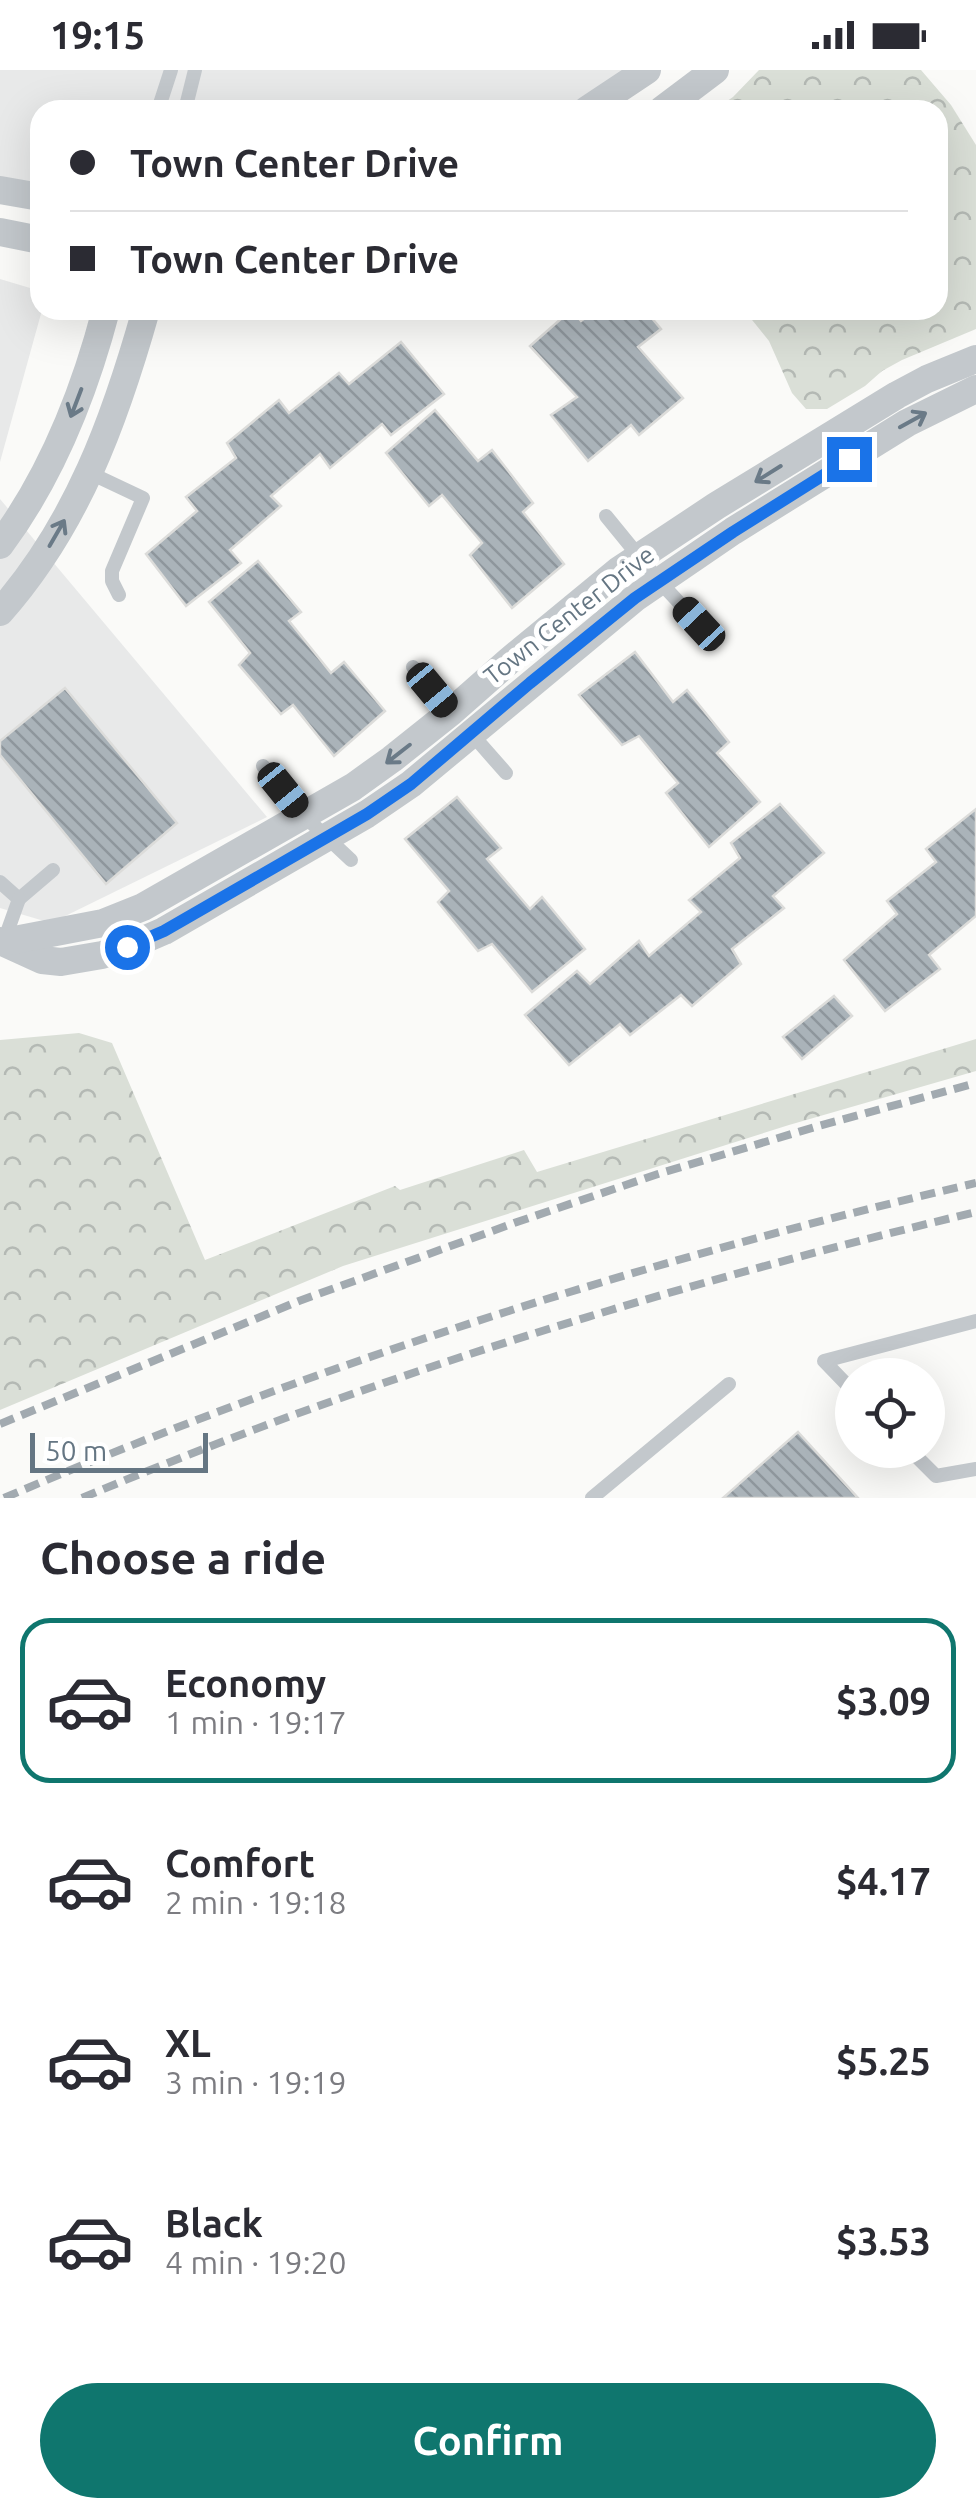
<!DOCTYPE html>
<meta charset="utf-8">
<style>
:root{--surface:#fff;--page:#f2f2f3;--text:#2b2b33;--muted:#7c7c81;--line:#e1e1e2;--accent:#0f766e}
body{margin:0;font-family:Ubuntu,sans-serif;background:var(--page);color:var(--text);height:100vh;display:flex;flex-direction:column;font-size:38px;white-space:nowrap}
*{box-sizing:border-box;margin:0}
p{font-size:32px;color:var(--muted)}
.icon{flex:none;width:55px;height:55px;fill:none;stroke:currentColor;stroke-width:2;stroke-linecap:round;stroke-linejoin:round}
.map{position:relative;height:1428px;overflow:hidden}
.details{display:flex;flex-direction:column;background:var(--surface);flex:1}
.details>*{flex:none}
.hud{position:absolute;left:30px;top:30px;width:918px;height:220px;border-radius:30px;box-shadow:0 10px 40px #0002;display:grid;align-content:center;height:220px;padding:0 40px;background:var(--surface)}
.controls{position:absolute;left:835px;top:1288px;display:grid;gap:20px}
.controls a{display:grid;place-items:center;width:110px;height:110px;border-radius:50%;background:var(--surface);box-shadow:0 10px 40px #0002;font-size:50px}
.scale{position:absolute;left:30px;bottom:25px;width:178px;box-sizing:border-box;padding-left:10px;border:5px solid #657683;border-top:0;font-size:28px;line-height:35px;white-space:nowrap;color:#657683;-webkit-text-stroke:8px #fff;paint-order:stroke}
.end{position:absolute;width:45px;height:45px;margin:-22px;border:12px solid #1a73e8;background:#fff;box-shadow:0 0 0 5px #fff}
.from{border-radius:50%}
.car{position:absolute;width:30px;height:60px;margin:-30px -15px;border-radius:12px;box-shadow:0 0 8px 2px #0007;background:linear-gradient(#222 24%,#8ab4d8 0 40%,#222 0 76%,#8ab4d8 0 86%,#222 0)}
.hud b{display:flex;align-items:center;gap:35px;height:95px;font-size:38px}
.hud b+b{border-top:2px solid var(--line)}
.hud i{width:25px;height:25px;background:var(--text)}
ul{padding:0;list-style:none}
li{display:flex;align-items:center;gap:30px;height:165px;margin:0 20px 15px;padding:0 20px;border:5px solid transparent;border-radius:30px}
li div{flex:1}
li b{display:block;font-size:38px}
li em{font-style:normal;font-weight:600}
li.active{border-color:var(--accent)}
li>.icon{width:90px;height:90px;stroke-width:1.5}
h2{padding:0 40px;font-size:45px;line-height:120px}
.cta{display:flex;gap:20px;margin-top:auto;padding:20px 40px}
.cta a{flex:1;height:115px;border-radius:60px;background:var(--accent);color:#fff;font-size:40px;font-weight:600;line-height:115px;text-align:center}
.status{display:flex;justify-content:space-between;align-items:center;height:70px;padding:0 50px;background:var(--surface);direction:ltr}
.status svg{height:28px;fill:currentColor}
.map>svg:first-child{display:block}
</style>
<div class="status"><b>19:15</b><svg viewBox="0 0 49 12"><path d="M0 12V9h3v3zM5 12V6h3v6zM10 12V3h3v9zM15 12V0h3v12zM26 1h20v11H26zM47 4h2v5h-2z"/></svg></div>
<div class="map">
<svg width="976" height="1428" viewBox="0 0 976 1428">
<defs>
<pattern id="forest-crowns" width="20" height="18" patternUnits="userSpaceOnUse" patternTransform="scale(2.5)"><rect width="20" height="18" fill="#dadfd7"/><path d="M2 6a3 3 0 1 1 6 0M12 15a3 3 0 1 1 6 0" fill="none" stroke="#b4b9b4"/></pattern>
<pattern id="building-back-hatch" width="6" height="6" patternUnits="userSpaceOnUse" patternTransform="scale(2.5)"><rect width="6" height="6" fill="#aab3b9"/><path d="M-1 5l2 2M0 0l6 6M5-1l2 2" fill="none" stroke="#8e969c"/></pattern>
</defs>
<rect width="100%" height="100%" fill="#fafaf8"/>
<g fill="#e8e9e9">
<polygon points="0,0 623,0 567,40 40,40 40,116 0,109"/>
<polygon points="0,209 40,221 40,240 42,240 0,392"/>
<polygon points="0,429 267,747 51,853 0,838"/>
</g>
<g fill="url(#forest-crowns)">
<polygon points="759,0 921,0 951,35 976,75 976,259 902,290 882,301 865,316 827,339 806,339 792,323 769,271 744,240 938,240 938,40 714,40 733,27"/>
<polygon points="79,963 112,973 205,1190 395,1116 400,1120 524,1080 537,1102 976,969 976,1001 789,1055 343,1196 0,1340 0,970"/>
</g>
<g fill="url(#building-back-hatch)" stroke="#dcdcda" stroke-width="2.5">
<polygon points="571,240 581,251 595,240 645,240 661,259 638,277 683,328 639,365 631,355 588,391 551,345 577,327 530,276"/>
<polygon points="401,272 444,324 391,365 382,354 330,398 320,384 271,426 281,436 230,480 241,493 186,536 146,484 197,441 186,427 236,388 227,373 279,330 289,343 339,303 349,314"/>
<polygon points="435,340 478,391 492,380 533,433 523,442 564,494 512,538 470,485 482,473 442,425 429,436 386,383"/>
<polygon points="258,491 301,542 289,551 331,603 344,592 385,641 334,686 293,635 281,644 239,595 250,583 209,532"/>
<polygon points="635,582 673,632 687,620 729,672 717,683 760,732 709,777 666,723 678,713 639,666 622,675 579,625"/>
<polygon points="65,618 177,753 106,814 0,685 0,671"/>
<polygon points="457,727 501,778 487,789 530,839 542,827 585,879 532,922 492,874 478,881 438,832 449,821 405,769"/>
<polygon points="780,734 824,783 773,826 784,838 732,879 741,894 692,936 681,925 630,965 620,954 569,995 525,945 577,901 590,914 639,871 649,886 701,842 689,830 740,788 731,773"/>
<polygon points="976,739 976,846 929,885 940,899 885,941 844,890 897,844 887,831 936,792 926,779"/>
<polygon points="834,926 852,946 802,989 783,967"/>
<polygon points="798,1362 858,1428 723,1428"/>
</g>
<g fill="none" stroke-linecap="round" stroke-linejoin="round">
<g stroke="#c3c8cc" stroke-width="14">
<polyline points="158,40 171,0"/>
<polyline points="185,40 195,0"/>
<polyline points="90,403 143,428 112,501 112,511 119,525"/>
<polyline points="606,446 659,511 699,554"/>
<polyline points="413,597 452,643"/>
<polyline points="470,662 506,703"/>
<polyline points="263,696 303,745 351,790"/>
<polyline points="0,812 19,829 53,800"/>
<polyline points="4,871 19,829"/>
<polyline points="852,1320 824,1291 976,1251"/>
<polyline points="910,1380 936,1406 976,1399"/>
<polyline points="592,1428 729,1314"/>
</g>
<g stroke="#c3c8cc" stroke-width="28">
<polyline points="587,40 647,0"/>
<polyline points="662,40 715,0"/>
<polyline points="0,120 40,127"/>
<polyline points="0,162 40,170"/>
<path d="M0,475C52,405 84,324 106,240"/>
<path d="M0,542C77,455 115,350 146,240"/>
<polyline points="0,871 42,890 61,892 102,885 127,877 164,861 367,744 411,714 635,528 733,461 907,353 976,319"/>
<polyline points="4,872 103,853 143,837 353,717 392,689 451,642 510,590 618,501 716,436 897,325 927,309 976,289"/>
</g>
<g stroke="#a2aab0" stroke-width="8" stroke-dasharray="15 8" stroke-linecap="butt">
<polyline points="0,1354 299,1231 517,1152 658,1104 815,1057 976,1013"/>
<path d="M4,1428C317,1294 645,1190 976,1113"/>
<path d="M82,1428C370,1307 672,1215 976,1142"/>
</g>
</g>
<defs><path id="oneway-shaft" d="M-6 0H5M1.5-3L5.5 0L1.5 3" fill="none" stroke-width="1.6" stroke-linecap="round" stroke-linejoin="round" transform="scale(2.5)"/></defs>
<g stroke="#6a7a87">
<use href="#oneway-shaft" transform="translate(76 333) rotate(111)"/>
<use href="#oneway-shaft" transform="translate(913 350) rotate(-29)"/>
<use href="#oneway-shaft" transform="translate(768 404) rotate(148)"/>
<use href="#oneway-shaft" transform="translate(57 463) rotate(-60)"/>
<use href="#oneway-shaft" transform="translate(398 684) rotate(142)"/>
</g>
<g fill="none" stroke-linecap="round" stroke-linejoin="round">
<polyline stroke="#1a73e8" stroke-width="12" points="127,877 164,861 367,744 411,714 530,613 635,528 733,462 849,389"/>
</g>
<g text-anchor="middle" stroke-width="10" stroke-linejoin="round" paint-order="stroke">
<g font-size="25" fill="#657683" stroke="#fff">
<text transform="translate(569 545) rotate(-38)" y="9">Town Center Drive</text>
</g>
</g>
</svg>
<div class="controls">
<a><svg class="icon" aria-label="locate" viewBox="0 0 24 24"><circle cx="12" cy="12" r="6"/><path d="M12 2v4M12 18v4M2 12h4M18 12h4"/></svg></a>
</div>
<div class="scale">50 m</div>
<i class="end from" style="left:127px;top:877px"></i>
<i class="end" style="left:849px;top:389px"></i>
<i class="car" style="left:699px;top:554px;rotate:317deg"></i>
<i class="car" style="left:432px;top:620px;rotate:140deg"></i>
<i class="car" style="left:283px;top:720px;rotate:141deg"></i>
<div class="hud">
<b><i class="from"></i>Town Center Drive</b>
<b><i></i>Town Center Drive</b>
</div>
</div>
<section class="details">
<h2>Choose a ride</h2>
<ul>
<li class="active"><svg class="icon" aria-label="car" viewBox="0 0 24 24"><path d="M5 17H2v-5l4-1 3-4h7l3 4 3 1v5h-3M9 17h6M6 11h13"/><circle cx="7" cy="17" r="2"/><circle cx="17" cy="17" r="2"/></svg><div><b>Economy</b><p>1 min · 19:17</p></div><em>$3.09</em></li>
<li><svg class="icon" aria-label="car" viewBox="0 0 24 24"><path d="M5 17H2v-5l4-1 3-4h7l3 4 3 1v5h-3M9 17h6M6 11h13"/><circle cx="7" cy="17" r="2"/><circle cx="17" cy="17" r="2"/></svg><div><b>Comfort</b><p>2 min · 19:18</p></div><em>$4.17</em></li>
<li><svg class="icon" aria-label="car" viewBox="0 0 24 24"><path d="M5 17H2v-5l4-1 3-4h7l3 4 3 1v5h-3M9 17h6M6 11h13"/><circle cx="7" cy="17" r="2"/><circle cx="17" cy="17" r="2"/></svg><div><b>XL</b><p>3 min · 19:19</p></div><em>$5.25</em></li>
<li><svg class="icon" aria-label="car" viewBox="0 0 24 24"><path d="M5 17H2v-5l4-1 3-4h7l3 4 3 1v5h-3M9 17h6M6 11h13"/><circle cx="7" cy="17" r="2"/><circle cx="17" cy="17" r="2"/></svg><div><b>Black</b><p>4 min · 19:20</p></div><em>$3.53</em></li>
</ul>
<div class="cta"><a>Confirm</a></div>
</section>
